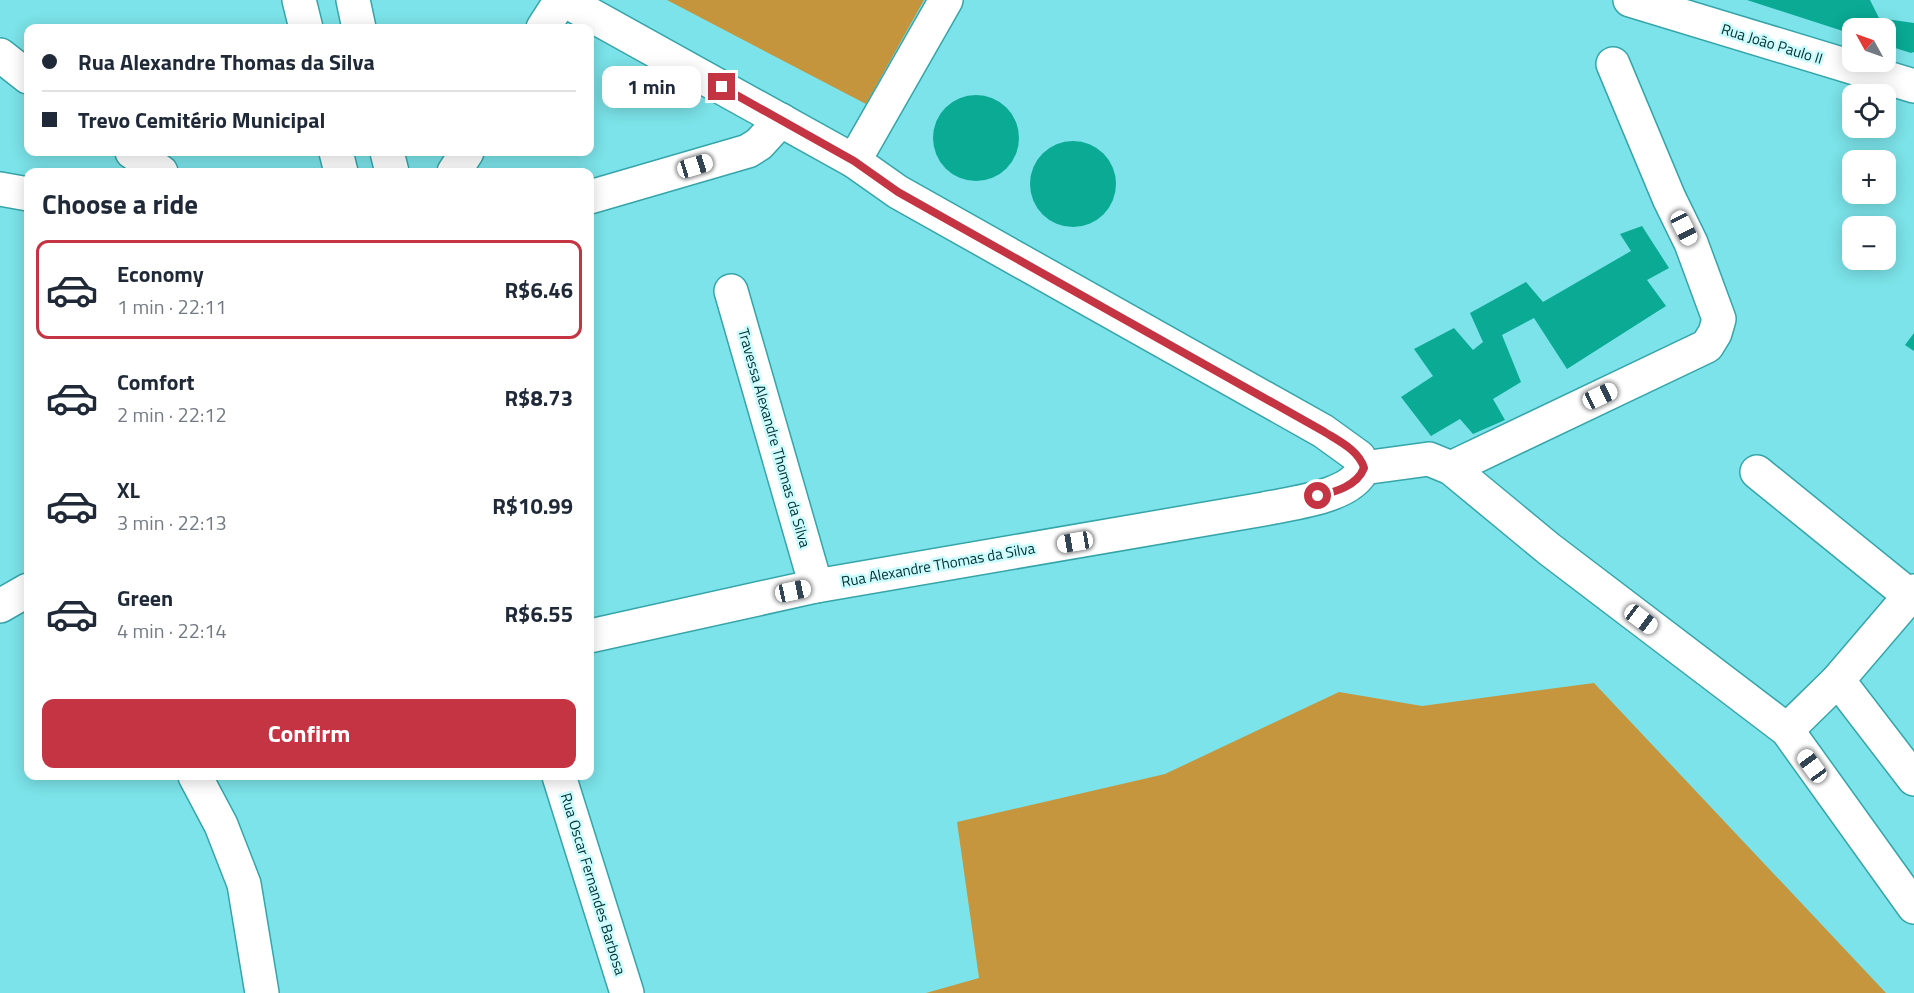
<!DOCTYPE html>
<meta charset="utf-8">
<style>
:root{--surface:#fff;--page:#f2f2f3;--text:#1f2937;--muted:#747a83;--line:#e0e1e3;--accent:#c43443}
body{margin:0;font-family:"Titillium Web",sans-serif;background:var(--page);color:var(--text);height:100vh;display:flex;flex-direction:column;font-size:22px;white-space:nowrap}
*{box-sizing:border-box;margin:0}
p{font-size:20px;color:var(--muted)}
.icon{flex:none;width:33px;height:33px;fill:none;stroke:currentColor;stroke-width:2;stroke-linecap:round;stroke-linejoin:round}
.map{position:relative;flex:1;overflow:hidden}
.drawer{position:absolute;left:24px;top:168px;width:570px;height:612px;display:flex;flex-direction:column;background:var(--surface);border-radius:12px;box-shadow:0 3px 15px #0003}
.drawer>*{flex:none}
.banner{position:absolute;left:24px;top:24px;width:570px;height:132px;border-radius:12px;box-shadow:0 3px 15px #0003;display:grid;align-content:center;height:132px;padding:0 18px;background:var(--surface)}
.needle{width:39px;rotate:310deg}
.controls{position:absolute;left:1842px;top:18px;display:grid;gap:12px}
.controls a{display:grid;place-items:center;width:54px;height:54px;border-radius:12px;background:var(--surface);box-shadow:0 3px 15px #0003;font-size:30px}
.end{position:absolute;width:27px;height:27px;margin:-14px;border:8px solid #c43443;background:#fff;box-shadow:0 0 0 3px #fff}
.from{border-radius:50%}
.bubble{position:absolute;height:42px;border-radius:12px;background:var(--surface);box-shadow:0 3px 15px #0003;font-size:20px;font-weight:700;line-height:42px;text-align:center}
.car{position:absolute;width:18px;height:36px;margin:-18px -9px;border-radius:8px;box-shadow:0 0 4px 2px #0007;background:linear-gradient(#fff 24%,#345 0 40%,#fff 0 76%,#345 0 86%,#fff 0)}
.banner b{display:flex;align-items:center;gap:21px;height:57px;font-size:22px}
.banner b+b{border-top:2px solid var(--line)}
.banner i{width:15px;height:15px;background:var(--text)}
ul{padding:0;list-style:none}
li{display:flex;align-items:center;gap:18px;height:99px;margin:0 12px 9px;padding:0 6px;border:3px solid transparent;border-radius:12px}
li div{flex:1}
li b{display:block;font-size:22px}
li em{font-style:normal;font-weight:700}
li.selected{border-color:var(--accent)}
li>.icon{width:54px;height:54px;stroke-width:1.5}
h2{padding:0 18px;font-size:27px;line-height:72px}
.action{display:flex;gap:12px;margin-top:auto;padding:12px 18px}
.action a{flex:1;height:69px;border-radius:12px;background:var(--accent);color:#fff;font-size:24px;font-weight:700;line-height:69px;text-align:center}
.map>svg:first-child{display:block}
</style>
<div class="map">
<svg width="1914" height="993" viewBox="0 0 1914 993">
<rect width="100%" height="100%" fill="#7be3e9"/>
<polygon fill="#c5953d" points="667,0 924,0 866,104"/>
<polygon fill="#c6963e" points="1594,683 1886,993 926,993 979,978 957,822 1165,774 1339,692 1422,706"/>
<g fill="#0aaa95">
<polygon points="1747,0 1870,0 1879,18 1914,23 1914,52 1911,53 1886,45 1886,28 1852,28 1852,34"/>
<circle cx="976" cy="138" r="43"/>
<circle cx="1073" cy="184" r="43"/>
<polygon points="1642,226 1669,268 1647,280 1666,306 1567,369 1534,318 1502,335 1521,382 1493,399 1505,420 1473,434 1460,419 1431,436 1401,397 1433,376 1414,349 1454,328 1473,350 1483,342 1470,313 1526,282 1543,302 1631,251 1620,234"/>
<polygon points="1914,333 1914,351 1905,345"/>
</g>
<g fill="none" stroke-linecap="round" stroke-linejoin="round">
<g stroke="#36a5aa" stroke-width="36">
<g id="minor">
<polyline points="299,0 306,28"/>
<polyline points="353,0 359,28"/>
<path d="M564,0L854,161L898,192L1323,431L1359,457L1363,468C1353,497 1291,503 1264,509L816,586L590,636"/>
<polyline points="1630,0 1914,86"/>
<polyline points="543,28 561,0"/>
<polyline points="0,55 28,77"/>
<polyline points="132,152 161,172"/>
<polyline points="336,152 341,172"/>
<polyline points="387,152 392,172"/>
<polyline points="854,161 946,0"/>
<polyline points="454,172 467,152"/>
<polyline points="0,189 28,194"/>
<polyline points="590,197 748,151 759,144 781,120"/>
<polyline points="731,291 816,586"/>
<polyline points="1363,468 1429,459 1451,468 1549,549 1787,730 1914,907"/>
<polyline points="1451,468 1707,346 1715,333 1719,319 1691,243 1669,198 1613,64"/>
<polyline points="1757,472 1910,596"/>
<polyline points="0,606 28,590"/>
<polyline points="1838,680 1914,779"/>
<polyline points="1787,730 1838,680 1914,591"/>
<polyline points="195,776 221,825 244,884 262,993"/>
<polyline points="559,776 627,993"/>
</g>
</g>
<use href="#minor" stroke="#fff" stroke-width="33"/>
</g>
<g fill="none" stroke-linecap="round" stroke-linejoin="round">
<path stroke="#c43443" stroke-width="8" d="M722,87L854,161L898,192L1323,431C1337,440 1359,450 1364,468C1357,486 1335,492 1318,496"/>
</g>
<g text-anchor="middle" stroke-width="5" stroke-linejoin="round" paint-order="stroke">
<g font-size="15" fill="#002f31" stroke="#ccfbfd">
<text transform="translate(1772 44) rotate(17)" y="5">Rua João Paulo II</text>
<text transform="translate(774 438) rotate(74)" y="5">Travessa Alexandre Thomas da Silva</text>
<text transform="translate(938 565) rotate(-10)" y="5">Rua Alexandre Thomas da Silva</text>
<text transform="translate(593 884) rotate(73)" y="5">Rua Oscar Fernandes Barbosa</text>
</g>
</g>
</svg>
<div class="controls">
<a><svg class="needle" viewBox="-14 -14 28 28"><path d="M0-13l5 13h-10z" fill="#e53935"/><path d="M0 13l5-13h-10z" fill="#747a83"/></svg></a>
<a><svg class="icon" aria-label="locate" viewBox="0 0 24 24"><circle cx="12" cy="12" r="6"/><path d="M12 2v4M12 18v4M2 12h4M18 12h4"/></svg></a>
<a>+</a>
<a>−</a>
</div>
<i class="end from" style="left:1318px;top:496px"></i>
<i class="end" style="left:722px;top:87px"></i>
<div class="bubble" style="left:602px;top:66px;width:99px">1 min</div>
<i class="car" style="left:695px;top:166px;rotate:73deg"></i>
<i class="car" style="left:1684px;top:228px;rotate:153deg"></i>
<i class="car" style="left:1600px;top:396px;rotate:65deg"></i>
<i class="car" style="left:1075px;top:542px;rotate:260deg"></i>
<i class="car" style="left:793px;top:591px;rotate:78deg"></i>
<i class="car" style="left:1641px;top:619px;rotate:127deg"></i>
<i class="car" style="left:1812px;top:766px;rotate:324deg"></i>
<div class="banner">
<b><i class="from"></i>Rua Alexandre Thomas da Silva</b>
<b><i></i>Trevo Cemitério Municipal</b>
</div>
<section class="drawer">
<h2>Choose a ride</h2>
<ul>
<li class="selected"><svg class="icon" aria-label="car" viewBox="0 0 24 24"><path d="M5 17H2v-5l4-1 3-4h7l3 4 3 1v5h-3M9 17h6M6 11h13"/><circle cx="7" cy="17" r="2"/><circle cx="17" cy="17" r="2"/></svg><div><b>Economy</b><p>1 min · 22:11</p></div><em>R$6.46</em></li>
<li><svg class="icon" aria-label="car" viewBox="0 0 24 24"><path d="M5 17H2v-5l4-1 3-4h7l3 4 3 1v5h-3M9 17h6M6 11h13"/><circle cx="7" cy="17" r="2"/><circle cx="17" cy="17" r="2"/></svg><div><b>Comfort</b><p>2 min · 22:12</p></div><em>R$8.73</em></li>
<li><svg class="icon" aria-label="car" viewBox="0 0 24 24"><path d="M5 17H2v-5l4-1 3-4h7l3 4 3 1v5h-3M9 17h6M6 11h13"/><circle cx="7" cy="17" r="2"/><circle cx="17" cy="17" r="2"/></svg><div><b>XL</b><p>3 min · 22:13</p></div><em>R$10.99</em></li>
<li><svg class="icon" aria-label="car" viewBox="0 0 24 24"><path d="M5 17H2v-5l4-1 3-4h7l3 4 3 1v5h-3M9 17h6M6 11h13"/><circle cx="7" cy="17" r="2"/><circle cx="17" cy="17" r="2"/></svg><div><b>Green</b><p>4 min · 22:14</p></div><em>R$6.55</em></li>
</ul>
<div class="action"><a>Confirm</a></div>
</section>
</div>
